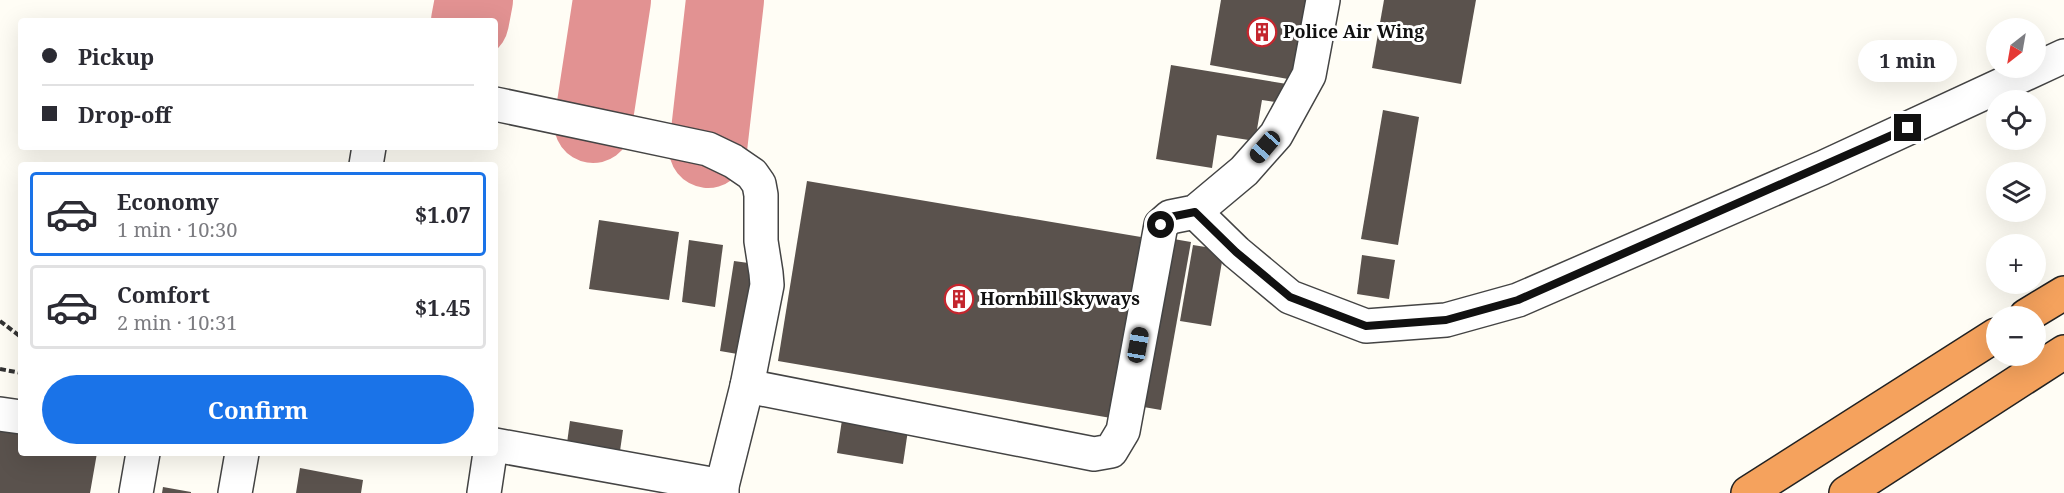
<!DOCTYPE html>
<meta charset="utf-8">
<style>
:root{--surface:#fff;--page:#f7f7f7;--text:#2b2b33;--muted:#7c7c81;--line:#e1e1e2;--accent:#1a73e8}
body{margin:0;font-family:"Noto Serif",serif;background:var(--page);color:var(--text);height:100vh;display:flex;flex-direction:column;font-size:22px;white-space:nowrap}
*{box-sizing:border-box;margin:0}
p{font-size:20px;color:var(--muted)}
.icon{flex:none;width:33px;height:33px;fill:none;stroke:currentColor;stroke-width:2;stroke-linecap:round;stroke-linejoin:round}
.map{position:relative;flex:1;overflow:hidden}
.sheet{position:absolute;left:18px;top:162px;width:480px;height:294px;display:flex;flex-direction:column;background:var(--surface);border-radius:6px;box-shadow:0 6px 24px #0002}
.sheet>*{flex:none}
.hud{position:absolute;left:18px;top:18px;width:480px;height:132px;border-radius:6px;box-shadow:0 6px 24px #0002;display:grid;align-content:center;height:132px;padding:0 24px;background:var(--surface)}
.needle{width:39px;rotate:211deg}
.buttons{position:absolute;left:1986px;top:18px;display:grid;gap:12px}
.buttons a{display:grid;place-items:center;width:60px;height:60px;border-radius:50%;background:var(--surface);box-shadow:0 6px 24px #0002;font-size:30px}
.end{position:absolute;width:27px;height:27px;margin:-14px;border:8px solid #111;background:#fff;box-shadow:0 0 0 3px #fff}
.from{border-radius:50%}
.bubble{position:absolute;height:42px;border-radius:21px;background:var(--surface);box-shadow:0 6px 24px #0002;font-size:20px;font-weight:700;line-height:42px;text-align:center}
.car{position:absolute;width:18px;height:36px;margin:-18px -9px;border-radius:8px;box-shadow:0 0 4px 2px #0007;background:linear-gradient(#222 24%,#8ab4d8 0 40%,#222 0 76%,#8ab4d8 0 86%,#222 0)}
.hud b{display:flex;align-items:center;gap:21px;height:57px;font-size:22px}
.hud b+b{border-top:2px solid var(--line)}
.hud i{width:15px;height:15px;background:var(--text)}
ul{padding:10px 0 0;list-style:none}
li{display:flex;align-items:center;gap:18px;height:84px;margin:0 12px 9px;padding:0 12px;border:3px solid var(--line);border-radius:6px}
li div{flex:1}
li b{display:block;font-size:22px}
li em{font-style:normal;font-weight:700}
li.active{border-color:var(--accent)}
li>.icon{width:54px;height:54px;stroke-width:1.5}
.button{display:flex;gap:12px;margin-top:auto;padding:12px 24px}
.button a{flex:1;height:69px;border-radius:36px;background:var(--accent);color:#fff;font-size:24px;font-weight:700;line-height:69px;text-align:center}
.map>svg:first-child{display:block}
</style>
<div class="map">
<svg width="2064" height="493" viewBox="0 0 2064 493">
<rect width="100%" height="100%" fill="#fffdf5"/>
<g fill="none" stroke-linecap="round" stroke-linejoin="round">
<g stroke="#e29292" stroke-width="78">
<polyline points="470,21 474,0"/>
<polyline points="593,124 612,0"/>
<polyline points="708,149 725,0"/>
</g>
</g>
<g fill="#5a524d">
<polygon points="1221,0 1313,0 1299,81 1210,65"/>
<polygon points="1384,0 1476,0 1461,84 1372,68"/>
<polygon points="1171,65 1293,85 1290,104 1262,100 1255,141 1217,135 1212,168 1156,159"/>
<polygon points="1383,110 1419,117 1398,245 1361,239"/>
<polygon points="807,181 1141,237 1111,418 778,361"/>
<polygon points="599,220 679,232 669,300 589,289"/>
<polygon points="1162,237 1191,242 1161,410 1132,405"/>
<polygon points="689,240 723,245 715,307 682,302"/>
<polygon points="1193,245 1224,250 1211,326 1180,321"/>
<polygon points="1362,255 1395,260 1389,299 1357,294"/>
<polygon points="734,261 763,265 749,356 720,351"/>
<polygon points="842,420 908,430 903,464 837,453"/>
<polygon points="570,421 623,430 620,451 567,443"/>
<polygon points="0,430 21,434 21,453 97,453 90,493 0,493"/>
<polygon points="300,468 363,480 361,493 296,493"/>
<polygon points="163,487 191,492 191,493 162,493"/>
</g>
<g fill="none" stroke-linecap="round" stroke-linejoin="round">
<g stroke="#444" stroke-width="36">
<g id="minor">
<polyline points="495,104 708,149 733,161 752,174 759,184 761,195 761,241 766,273 767,285 747,386 722,486 722,493"/>
<polyline points="366,165 369,147"/>
<polyline points="1195,212 1236,252 1290,297 1366,326 1446,320 1518,300 1822,168 2064,56"/>
<polyline points="747,386 1094,454 1111,451 1123,431 1161,225 1170,217 1195,212 1244,171 1276,135 1309,75 1323,0"/>
<polyline points="0,414 21,417"/>
<polyline points="495,445 722,486"/>
<polyline points="136,493 143,453"/>
<polyline points="235,493 242,453"/>
<polyline points="484,493 490,453"/>
</g>
</g>
<g stroke="#222" stroke-width="36">
<g id="highway">
<polyline points="2026,316 2064,293"/>
<polyline points="1748,493 1996,335"/>
<polyline points="1846,493 2064,352"/>
</g>
</g>
<g stroke="#333" stroke-width="4" stroke-dasharray="6 3" stroke-linecap="butt">
<polyline points="0,321 21,337"/>
<polyline points="0,369 21,373"/>
</g>
<use href="#minor" stroke="#fff" stroke-width="33"/>
<use href="#highway" stroke="#f5a25d" stroke-width="33"/>
</g>
<g fill="none" stroke-linecap="round" stroke-linejoin="round">
<polyline stroke="#111" stroke-width="8" points="1161,225 1170,217 1195,212 1236,252 1290,297 1366,326 1446,320 1518,300 1908,128"/>
</g>
<defs>
<g id="building-ring" transform="scale(1.5)"><circle r="9.5" fill="#fff" stroke="#c4262e" stroke-width="1.5"/><path d="M-4-6H4V6H1V3H-1V6H-4ZM-2.5-4.3h1.7v1.8h-1.7ZM.8-4.3h1.7v1.8H.8ZM-2.5-1h1.7V.8h-1.7ZM.8-1h1.7V.8H.8Z" fill="#c4262e"/></g>
</defs>
<g fill-rule="evenodd">
<use href="#building-ring" x="1262" y="32"/>
<use href="#building-ring" x="959" y="299"/>
</g>
<g text-anchor="middle" stroke-width="6" stroke-linejoin="round" paint-order="stroke">
<g font-size="18" font-weight="bold" fill="#111" stroke="#fff" text-anchor="start">
<text x="1283" y="38">Police Air Wing</text>
<text x="980" y="305">Hornbill Skyways</text>
</g>
</g>
</svg>
<div class="buttons">
<a><svg class="needle" viewBox="-14 -14 28 28"><path d="M0-13l5 13h-10z" fill="#e53935"/><path d="M0 13l5-13h-10z" fill="#7c7c81"/></svg></a>
<a><svg class="icon" aria-label="locate" viewBox="0 0 24 24"><circle cx="12" cy="12" r="6"/><path d="M12 2v4M12 18v4M2 12h4M18 12h4"/></svg></a>
<a><svg class="icon" aria-label="layers" viewBox="0 0 24 24"><path d="M12 4l9 5-9 5-9-5zM3 14l9 5 9-5"/></svg></a>
<a>+</a>
<a>−</a>
</div>
<i class="end from" style="left:1161px;top:225px"></i>
<i class="end" style="left:1908px;top:128px"></i>
<div class="bubble" style="left:1858px;top:40px;width:99px">1 min</div>
<i class="car" style="left:1265px;top:147px;rotate:221deg"></i>
<i class="car" style="left:1138px;top:345px;rotate:10deg"></i>
<div class="hud">
<b><i class="from"></i>Pickup</b>
<b><i></i>Drop-off</b>
</div>
<section class="sheet">
<ul>
<li class="active"><svg class="icon" aria-label="car" viewBox="0 0 24 24"><path d="M5 17H2v-5l4-1 3-4h7l3 4 3 1v5h-3M9 17h6M6 11h13"/><circle cx="7" cy="17" r="2"/><circle cx="17" cy="17" r="2"/></svg><div><b>Economy</b><p>1 min · 10:30</p></div><em>$1.07</em></li>
<li><svg class="icon" aria-label="car" viewBox="0 0 24 24"><path d="M5 17H2v-5l4-1 3-4h7l3 4 3 1v5h-3M9 17h6M6 11h13"/><circle cx="7" cy="17" r="2"/><circle cx="17" cy="17" r="2"/></svg><div><b>Comfort</b><p>2 min · 10:31</p></div><em>$1.45</em></li>
</ul>
<div class="button"><a>Confirm</a></div>
</section>
</div>
